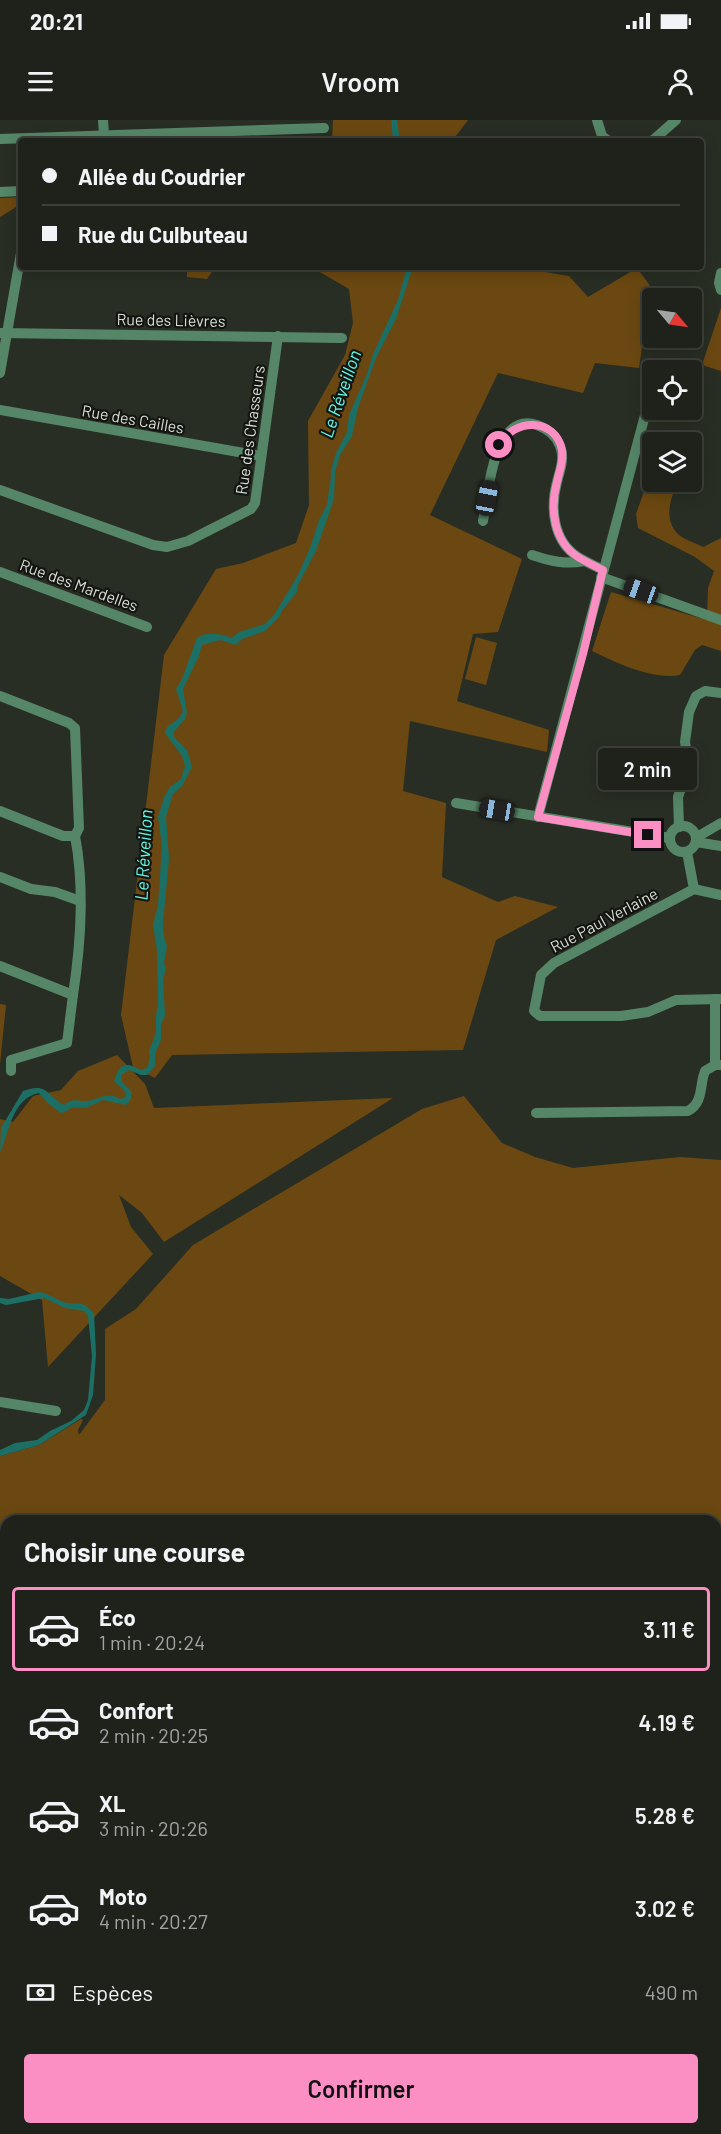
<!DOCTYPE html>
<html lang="fr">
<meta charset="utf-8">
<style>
:root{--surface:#1f221b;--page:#272a24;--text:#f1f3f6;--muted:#a1a4a3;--line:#3c3f3a;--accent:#fb8fc4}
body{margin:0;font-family:Barlow,sans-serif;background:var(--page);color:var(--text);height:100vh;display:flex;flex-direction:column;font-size:22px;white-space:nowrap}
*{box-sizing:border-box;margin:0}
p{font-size:20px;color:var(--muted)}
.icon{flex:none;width:33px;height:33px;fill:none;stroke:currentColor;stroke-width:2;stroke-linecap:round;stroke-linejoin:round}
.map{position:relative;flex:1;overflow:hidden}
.sheet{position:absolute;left:0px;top:1395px;width:722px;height:620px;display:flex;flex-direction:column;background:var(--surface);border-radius:18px 18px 0 0;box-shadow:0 3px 15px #0003,0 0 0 2px var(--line)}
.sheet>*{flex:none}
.guide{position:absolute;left:18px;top:18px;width:686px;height:132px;border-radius:6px;box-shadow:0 3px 15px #0003,0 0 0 2px var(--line);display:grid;align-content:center;height:132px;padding:0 24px;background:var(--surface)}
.needle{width:39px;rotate:119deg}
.controls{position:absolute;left:642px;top:168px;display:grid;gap:12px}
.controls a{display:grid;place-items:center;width:60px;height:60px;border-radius:6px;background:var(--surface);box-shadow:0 3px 15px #0003,0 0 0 2px var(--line);font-size:30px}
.end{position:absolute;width:27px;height:27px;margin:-14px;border:8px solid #fb8fc4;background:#111;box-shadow:0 0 0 3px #111}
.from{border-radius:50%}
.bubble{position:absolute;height:42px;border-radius:6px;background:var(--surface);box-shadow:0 3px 15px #0003,0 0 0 2px var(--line);font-size:20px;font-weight:600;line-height:42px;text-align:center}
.car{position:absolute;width:18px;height:36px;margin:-18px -9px;border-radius:8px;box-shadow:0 0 4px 2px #0007;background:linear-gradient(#222 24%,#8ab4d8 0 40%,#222 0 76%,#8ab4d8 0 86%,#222 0)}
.guide b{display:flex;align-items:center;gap:21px;height:57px;font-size:22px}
.guide b+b{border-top:2px solid var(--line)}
.guide i{width:15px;height:15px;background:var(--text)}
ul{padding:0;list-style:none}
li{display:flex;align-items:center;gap:18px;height:84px;margin:0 12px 9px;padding:0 12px;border:3px solid transparent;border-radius:6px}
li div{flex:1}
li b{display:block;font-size:22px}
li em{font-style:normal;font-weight:600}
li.current{border-color:var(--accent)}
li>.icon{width:54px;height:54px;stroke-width:1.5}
h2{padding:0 24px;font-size:27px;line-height:72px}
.pay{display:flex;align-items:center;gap:15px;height:66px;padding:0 24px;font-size:22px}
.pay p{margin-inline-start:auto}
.button{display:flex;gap:12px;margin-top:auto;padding:12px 24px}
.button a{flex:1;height:69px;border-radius:6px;background:var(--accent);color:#111;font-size:24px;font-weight:600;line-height:69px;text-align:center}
.status{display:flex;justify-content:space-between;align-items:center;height:42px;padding:0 30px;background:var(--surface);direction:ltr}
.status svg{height:16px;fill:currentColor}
header{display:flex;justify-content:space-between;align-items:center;height:78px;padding:0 24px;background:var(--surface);font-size:27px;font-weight:600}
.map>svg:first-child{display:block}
</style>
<div class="status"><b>20:21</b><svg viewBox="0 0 49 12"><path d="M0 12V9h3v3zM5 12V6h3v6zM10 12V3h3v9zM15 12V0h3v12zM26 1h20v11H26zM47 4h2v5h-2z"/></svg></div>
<header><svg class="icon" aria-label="menu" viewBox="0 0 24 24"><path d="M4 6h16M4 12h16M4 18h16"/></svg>Vroom<svg class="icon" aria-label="person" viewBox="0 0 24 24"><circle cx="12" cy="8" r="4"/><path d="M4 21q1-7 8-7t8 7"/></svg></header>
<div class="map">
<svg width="721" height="2014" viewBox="0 0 721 2014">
<rect width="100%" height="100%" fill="#292e24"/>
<g fill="#6b4811">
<polygon points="333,0 468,0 452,21 332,21"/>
<polygon points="21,77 21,84 0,97 0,78"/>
<polygon points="187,147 215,147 207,159 187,157"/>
<polygon points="311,147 515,147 569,156 588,177 637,148 659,178 652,178 652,206 642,227 639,248 595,243 583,273 498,253 430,395 522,439 498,512 473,514 457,581 549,610 547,632 410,601 403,671 446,683 442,757 498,782 515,776 558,787 496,820 463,930 172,935 155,958 133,947 121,895 164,535 216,449 243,443 296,423 309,385 308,301 345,235 353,203 349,169"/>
<polygon points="721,188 721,251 702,245"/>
<path d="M664,362H678C671,377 663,398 677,413C682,419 696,423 703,427L721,418V531L702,525L695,530L680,555C652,560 617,543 592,531L611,472L707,500L708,468L714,451L695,437L638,408L636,394L646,366H660Z"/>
<polygon points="476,517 497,523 486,565 465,559"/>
<polygon points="0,884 6,885 0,944"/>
<polygon points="117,935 145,964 154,988 393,978 164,1122 142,1093 119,1075 131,1107 153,1134 48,1247 42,1180 0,1156 0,999 13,1002 33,976 61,970 78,951"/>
<polygon points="464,976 502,1023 535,1037 573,1048 680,1037 721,1040 721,1486 716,1483 716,1401 6,1401 6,1465 0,1469 0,1336 39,1325 81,1299 83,1300 78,1310 79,1315 105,1280 105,1209 136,1189 193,1125 422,989"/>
</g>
<g fill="#1c6f65">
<polygon points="391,0 397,0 400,21 393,21"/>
<path d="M407,147H413L396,199L376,238L358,288L352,316L340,335L335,352L334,379L316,431L298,465L297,472L281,492L280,496L265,511L242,519L236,525L220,520L202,525L199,536L183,569L187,592L185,599L173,613L174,617L187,630L192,647L182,666L173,674L166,697L169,739L163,803L164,817L167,826L164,843L166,848L163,860L165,896L161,904V920L155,934V946L147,955H141L129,950L121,955L122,962L132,972L130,981L126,985L103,980L86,988L72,987L67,991L61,993L49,984L39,973C12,978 9,1013 0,1033L1,1008L23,971C48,962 46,975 64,985C75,977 77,982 88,981C99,979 108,971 120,979L124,978L126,975L124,970L114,961C120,942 125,942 141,950L147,948L150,939L149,931L156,913V895L158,885L157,830L153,805L158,785L162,726L158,697L165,675L170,667L181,659L185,646L182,636L165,613L167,607L179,598L183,591L176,569L182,559L197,518C206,511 222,514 232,518L239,512L265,504L274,495L298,455L310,428L319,400L330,379L331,350L336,333L347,312L349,295L367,254L373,234L398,180Z"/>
<path d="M39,1172C49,1173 56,1180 67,1183C73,1184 81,1182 86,1186C88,1187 92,1192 94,1193L96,1234L93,1275L86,1295L39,1325L0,1336V1330L15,1323L37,1320L50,1311L71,1301L84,1290L88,1280L92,1236L88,1196L84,1191L65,1188L44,1178L6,1185L0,1183V1178L9,1179Z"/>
</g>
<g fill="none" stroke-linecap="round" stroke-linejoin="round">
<polyline stroke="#1c6f65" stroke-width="2" points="328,384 331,363"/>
<g stroke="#558668" stroke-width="10">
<polyline points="103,0 104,15"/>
<polyline points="597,0 602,16 609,21"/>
<polyline points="0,19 324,8"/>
<polyline points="652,21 676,0"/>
<polyline points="0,72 21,71"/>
<polyline points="721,153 719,163 721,170"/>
<polyline points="0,213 342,218"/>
<polyline points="0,253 21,133"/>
<polyline points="0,290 261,336"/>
<polyline points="0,370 153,425 167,427 188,421 251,389 255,383 278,216"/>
<path d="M483,401C488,374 493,291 537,305C548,309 556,315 560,326C565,339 560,350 557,362C550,388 553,421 578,437C586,442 595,446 603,450"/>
<path d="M532,435C550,441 566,445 584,441"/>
<polyline points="0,452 147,507"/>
<polyline points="601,457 721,500"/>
<polyline points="0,576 69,603 75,608 79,708 75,716"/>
<polyline points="456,683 670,718"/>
<polyline points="0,691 63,716 75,716"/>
<polyline points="538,697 652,269"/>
<circle cx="683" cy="719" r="13"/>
<polyline points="679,707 678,677 689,646 685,622 689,592 696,576 705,571 721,573"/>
<polyline points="697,717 721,703"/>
<polyline points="696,722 721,726"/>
<polyline points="687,732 694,769"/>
<polyline points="0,757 31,769 55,772 80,781"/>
<polyline points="721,775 694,769 554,843 541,855 534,891 540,896 621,896 648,892 676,880 721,879"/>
<polyline points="0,846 73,875 67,923 11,940 11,951"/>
<path d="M73,875C81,823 85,768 75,716"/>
<polyline points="715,879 715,945"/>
<path d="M536,993L688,991C704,982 699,966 705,951L715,945H721"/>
<polyline points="0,1282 56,1291"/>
<polyline points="716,1545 721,1523"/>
<polyline points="716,1591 718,1641 721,1657"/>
<polyline points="0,1801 6,1800"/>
<polyline points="716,1814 721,1815"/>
<polyline points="0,1890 6,1892"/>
<polyline points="721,1950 718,1954 721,1960"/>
<polyline points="716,1979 721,1965"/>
<polyline points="0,2002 6,2005"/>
<polyline points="37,2008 107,2014"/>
<polyline points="631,2008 653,2014"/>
<polyline points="154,2014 156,2008"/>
<polyline points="459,2014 459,2008"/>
<polyline points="702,2014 704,2008"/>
</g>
</g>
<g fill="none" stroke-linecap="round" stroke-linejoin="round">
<path stroke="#fb8fc4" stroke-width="8" d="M499,325C514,298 555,297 562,330C564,341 559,352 557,362C550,388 553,421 578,437C586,442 595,446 603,450L583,534L538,697L648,715"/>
</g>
<g text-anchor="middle" stroke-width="4.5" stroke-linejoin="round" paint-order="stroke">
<g font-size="16" fill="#dbded8" stroke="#131511">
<text transform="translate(171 200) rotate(1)" y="6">Rue des Lièvres</text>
<text transform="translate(133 299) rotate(10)" y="6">Rue des Cailles</text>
<text transform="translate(250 310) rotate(-82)" y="6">Rue des Chasseurs</text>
<text transform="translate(79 465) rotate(20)" y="6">Rue des Mardelles</text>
<text transform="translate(604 800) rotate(-28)" y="6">Rue Paul Verlaine</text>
</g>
<g font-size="18" font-style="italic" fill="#65f6e4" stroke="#131511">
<text transform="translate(341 274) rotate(-71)" y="6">Le Réveillon</text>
<text transform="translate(144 735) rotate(-87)" y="6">Le Réveillon</text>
</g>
</g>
</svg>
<div class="controls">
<a><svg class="needle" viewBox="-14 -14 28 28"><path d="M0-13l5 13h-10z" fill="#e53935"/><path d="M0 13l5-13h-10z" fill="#a1a4a3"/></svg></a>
<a><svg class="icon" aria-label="locate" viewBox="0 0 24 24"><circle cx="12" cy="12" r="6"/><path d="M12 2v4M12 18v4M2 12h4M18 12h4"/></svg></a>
<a><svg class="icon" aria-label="layers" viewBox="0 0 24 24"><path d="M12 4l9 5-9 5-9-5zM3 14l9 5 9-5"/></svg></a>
</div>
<i class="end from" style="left:499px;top:325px"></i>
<i class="end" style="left:648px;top:715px"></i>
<div class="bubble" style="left:598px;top:628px;width:99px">2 min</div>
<i class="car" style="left:487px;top:378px;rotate:11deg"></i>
<i class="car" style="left:641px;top:471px;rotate:290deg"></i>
<i class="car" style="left:497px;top:690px;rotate:280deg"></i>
<div class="guide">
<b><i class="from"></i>Allée du Coudrier</b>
<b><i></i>Rue du Culbuteau</b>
</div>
<section class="sheet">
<h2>Choisir une course</h2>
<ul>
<li class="current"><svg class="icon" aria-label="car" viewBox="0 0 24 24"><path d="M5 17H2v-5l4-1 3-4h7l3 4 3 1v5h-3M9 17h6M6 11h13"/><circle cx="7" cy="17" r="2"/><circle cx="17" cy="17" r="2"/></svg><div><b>Éco</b><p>1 min · 20:24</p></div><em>3.11 €</em></li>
<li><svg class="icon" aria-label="car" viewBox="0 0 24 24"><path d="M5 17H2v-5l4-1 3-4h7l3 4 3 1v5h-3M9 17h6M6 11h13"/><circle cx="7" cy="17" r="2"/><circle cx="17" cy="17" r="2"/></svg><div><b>Confort</b><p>2 min · 20:25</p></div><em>4.19 €</em></li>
<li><svg class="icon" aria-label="car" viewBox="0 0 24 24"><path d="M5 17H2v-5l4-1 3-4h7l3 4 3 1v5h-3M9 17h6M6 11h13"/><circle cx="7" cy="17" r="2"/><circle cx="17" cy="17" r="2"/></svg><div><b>XL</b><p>3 min · 20:26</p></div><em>5.28 €</em></li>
<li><svg class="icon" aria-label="car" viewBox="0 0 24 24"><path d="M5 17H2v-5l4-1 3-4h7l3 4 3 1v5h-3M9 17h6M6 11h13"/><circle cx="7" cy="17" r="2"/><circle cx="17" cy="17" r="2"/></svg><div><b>Moto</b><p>4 min · 20:27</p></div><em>3.02 €</em></li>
</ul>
<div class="pay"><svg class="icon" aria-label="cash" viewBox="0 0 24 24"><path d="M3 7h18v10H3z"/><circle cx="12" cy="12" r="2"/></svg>Espèces<p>490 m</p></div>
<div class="button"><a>Confirmer</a></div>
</section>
</div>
